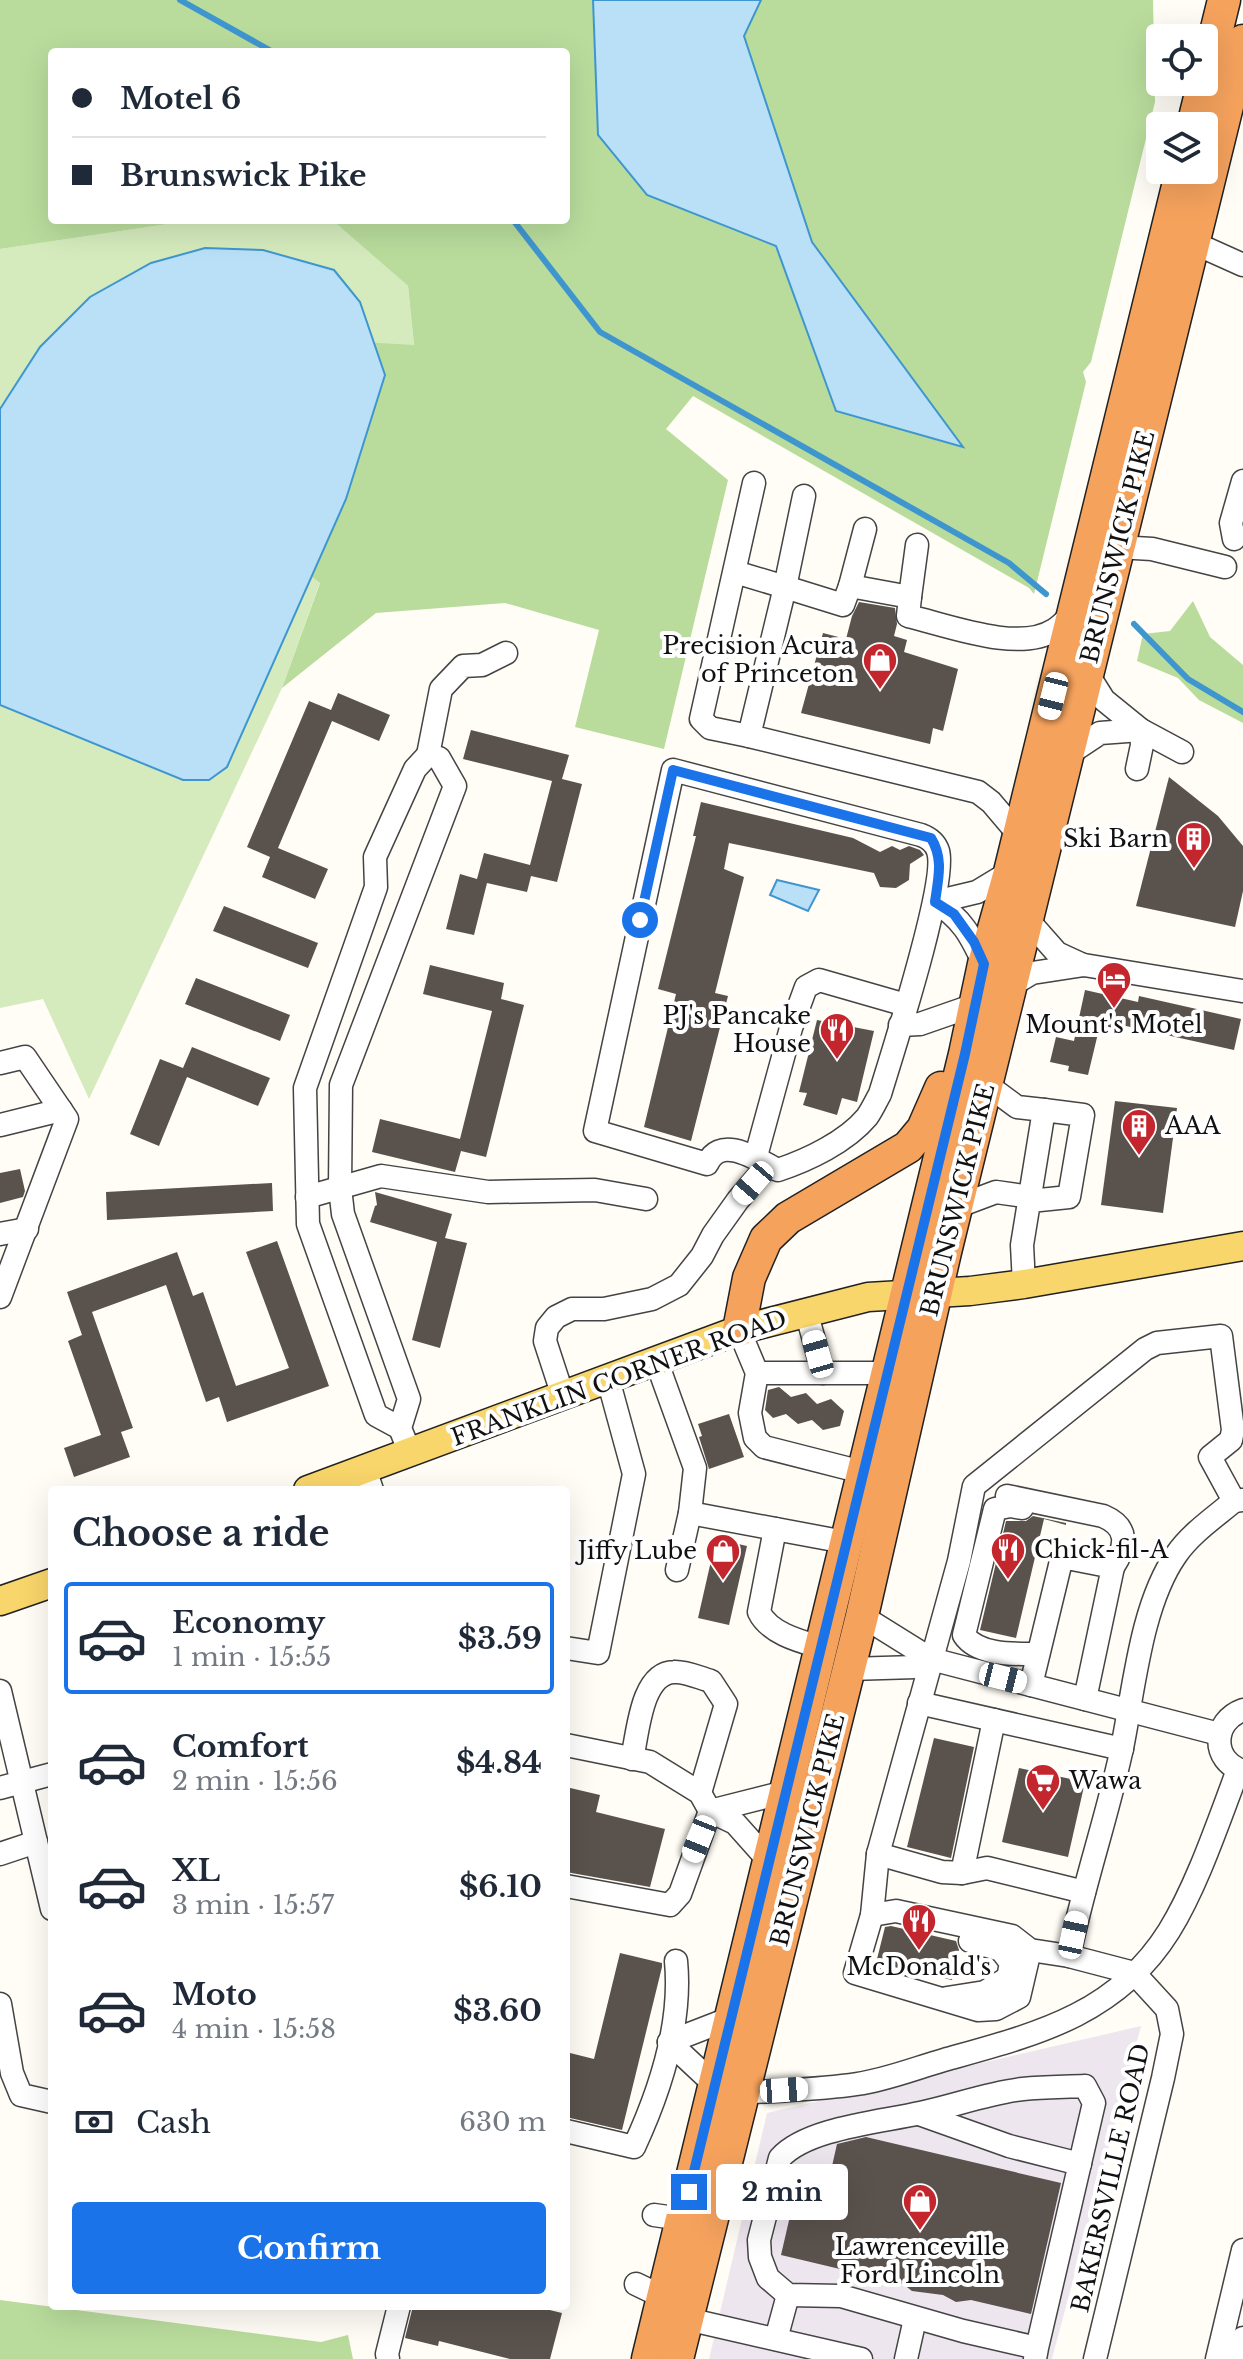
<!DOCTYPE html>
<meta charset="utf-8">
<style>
:root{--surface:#fff;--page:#f2f2f3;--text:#1f2937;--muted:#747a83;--line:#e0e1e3;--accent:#1a73e8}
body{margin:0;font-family:"Libre Baskerville",serif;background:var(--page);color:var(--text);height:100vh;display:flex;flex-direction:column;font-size:30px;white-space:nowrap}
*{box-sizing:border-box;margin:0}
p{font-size:26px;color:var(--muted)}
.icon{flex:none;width:44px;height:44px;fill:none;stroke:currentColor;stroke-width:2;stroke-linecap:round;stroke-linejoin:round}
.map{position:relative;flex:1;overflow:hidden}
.panel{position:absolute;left:48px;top:1486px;width:522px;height:824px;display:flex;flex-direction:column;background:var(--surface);border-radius:8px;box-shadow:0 8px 32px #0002}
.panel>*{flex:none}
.banner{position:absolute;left:48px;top:48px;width:522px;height:176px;border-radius:8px;box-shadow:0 8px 32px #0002;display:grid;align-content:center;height:176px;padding:0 24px;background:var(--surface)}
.fabs{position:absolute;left:1146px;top:24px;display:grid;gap:16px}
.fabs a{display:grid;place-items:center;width:72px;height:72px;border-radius:8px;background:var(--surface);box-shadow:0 8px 32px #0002;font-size:40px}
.end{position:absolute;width:36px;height:36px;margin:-18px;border:10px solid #1a73e8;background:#fff;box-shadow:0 0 0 4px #fff}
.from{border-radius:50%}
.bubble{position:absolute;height:56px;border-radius:8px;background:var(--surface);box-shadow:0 8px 32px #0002;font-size:26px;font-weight:700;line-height:56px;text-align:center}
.car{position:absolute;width:24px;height:48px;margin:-24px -12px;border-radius:10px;box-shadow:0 0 6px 2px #0007;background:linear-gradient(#fff 24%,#345 0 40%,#fff 0 76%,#345 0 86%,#fff 0)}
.banner b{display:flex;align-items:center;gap:28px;height:76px;font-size:30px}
.banner b+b{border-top:2px solid var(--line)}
.banner i{width:20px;height:20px;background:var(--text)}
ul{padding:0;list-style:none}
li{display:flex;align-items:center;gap:24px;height:112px;margin:0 16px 12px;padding:0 8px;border:4px solid transparent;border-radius:8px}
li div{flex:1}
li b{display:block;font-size:30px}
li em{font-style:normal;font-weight:700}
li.current{border-color:var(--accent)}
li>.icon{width:72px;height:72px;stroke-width:1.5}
h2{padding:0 24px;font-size:36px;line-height:96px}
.pay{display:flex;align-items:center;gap:20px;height:88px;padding:0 24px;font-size:30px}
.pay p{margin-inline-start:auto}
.primary-button{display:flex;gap:16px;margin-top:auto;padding:16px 24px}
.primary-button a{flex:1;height:92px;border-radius:8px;background:var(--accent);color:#fff;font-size:32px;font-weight:700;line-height:92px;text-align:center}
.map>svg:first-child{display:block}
</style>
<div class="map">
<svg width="1243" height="2359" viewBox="0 0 1243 2359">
<rect width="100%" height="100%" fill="#fffdf5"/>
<polygon fill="#eee6ef" points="1141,2026 1052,2359 709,2359 767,2113"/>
<polygon fill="#d5ebbd" points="195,220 332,220 408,286 414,346 295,562 320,582 282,688 89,1099 43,999 0,1008 0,249"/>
<g fill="#b9dc9c">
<polygon points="0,0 593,0 598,135 647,195 776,245 836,411 962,445 812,242 744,36 761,0 1153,0 1155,102 1091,362 1083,372 1086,382 1034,594 1029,588 693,396 666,429 728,480 664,749 575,727 599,630 505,603 376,613 282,688 320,583 295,563 344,341 414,345 408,286 332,220 566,220 566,52 52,52 52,220 195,220 0,249"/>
<polygon points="1193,601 1210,637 1243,665 1243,723 1199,700 1178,678 1137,661 1143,634 1170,631"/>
<polygon points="0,2300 321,2342 348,2335 353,2359 0,2359"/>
</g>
<g fill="#b9e0f7" stroke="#3f96cf" stroke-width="2">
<polygon points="593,0 761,0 744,36 812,242 963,447 836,411 776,246 647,195 598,135"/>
<polygon points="205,248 263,250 334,270 360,302 385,375 346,499 227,767 209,780 183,780 0,705 0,409 40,347 90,297 151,263"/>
<polygon points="777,880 819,890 808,911 770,895"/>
</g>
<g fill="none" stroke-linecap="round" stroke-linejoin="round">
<g stroke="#3f96cf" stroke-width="6">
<polyline points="180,0 273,52"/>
<polyline points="513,220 600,332 1009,563 1046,594"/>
<polyline points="1134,624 1188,679 1243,712"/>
</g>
</g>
<g fill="#5a524d">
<polygon points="859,602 895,608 897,624 894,636 907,640 904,652 958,669 943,731 933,728 930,744 801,713 823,633 846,639 852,616"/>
<polygon points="338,693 390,715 379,741 332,721 278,848 328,869 315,899 262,877 270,857 247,847 309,701 331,710"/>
<polygon points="471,730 569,755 562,779 582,784 557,882 531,876 527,892 487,883 474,935 446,929 460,874 477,879 484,853 530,865 552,781 463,759"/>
<polygon points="1169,777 1218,816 1243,846 1243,891 1235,927 1136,906"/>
<polygon points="701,802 853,838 880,852 892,846 900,850 909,846 920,850 924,855 910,864 909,880 896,888 880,887 874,873 729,843 724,869 744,877 715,993 728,996 691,1141 644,1127 676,994 658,989 696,836 693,836"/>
<polygon points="224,906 318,943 308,968 213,931"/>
<polygon points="430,965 504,983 501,999 524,1005 486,1157 461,1151 455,1172 372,1152 380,1119 460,1139 492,1011 423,994"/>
<polygon points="196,978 290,1015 280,1041 185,1004"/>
<polygon points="1085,990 1138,1002 1139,996 1241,1019 1234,1050 1117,1024 1116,1029 1100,1025 1088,1075 1068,1071 1069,1066 1050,1062 1056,1037 1074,1041"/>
<polygon points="817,1020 874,1031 857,1102 842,1098 837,1115 803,1105 807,1093 799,1092"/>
<polygon points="192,1047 270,1078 258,1106 187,1077 159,1146 130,1134 160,1059 183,1068"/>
<polygon points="1115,1101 1177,1108 1163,1213 1101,1205"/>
<polygon points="20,1169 25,1191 23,1197 0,1203 0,1173"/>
<polygon points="272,1183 273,1211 107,1220 106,1192"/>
<polygon points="375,1192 452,1214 445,1238 467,1243 440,1348 412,1340 437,1242 370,1222 375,1206 377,1205"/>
<polygon points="277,1241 329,1386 227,1422 219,1397 206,1402 166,1285 92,1312 133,1428 121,1432 130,1457 74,1477 64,1448 101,1435 68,1341 82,1335 67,1292 177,1252 193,1296 203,1292 236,1386 289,1368 246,1252"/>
<polygon points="779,1387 791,1397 806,1393 817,1404 831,1399 844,1411 840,1426 823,1430 812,1420 798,1424 786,1414 773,1418 765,1410 768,1390"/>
<polygon points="729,1414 744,1457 709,1469 699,1437 702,1436 698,1424"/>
<polygon points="1033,1516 1066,1523 1066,1525 1044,1519 1016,1638 980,1630 1006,1521 1026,1521"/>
<polygon points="716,1539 747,1546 729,1625 698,1618"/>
<polygon points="934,1738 974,1747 951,1858 907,1847"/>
<polygon points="1019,1768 1085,1782 1068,1857 1002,1842"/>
<polygon points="566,1787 600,1795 596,1812 665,1829 650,1887 566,1872"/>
<polygon points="891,1926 956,1941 959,1950 952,1980 876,1963 885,1927"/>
<polygon points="620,1953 662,1963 662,1967 622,2130 566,2117 566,2052 594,2059"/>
<polygon points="866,2137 1061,2183 1031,2314 971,2300 956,2302 943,2295 912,2291 903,2284 781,2255 793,2203 822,2210 837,2144"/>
<polygon points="413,2306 533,2306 562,2313 550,2359 510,2359 439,2341 438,2346 405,2338"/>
</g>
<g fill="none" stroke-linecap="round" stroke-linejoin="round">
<g stroke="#444" stroke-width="25">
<g id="minor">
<polyline points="1194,243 1243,265"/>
<polyline points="1234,539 1231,523 1243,481"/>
<polyline points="1118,547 1152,549 1225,567"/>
<polyline points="735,572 785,587 804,496"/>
<polyline points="850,586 865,529"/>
<polyline points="910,597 917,545"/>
<polyline points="1087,673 1104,700 1141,730 1182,752"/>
<polyline points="749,736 710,728 701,719 754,483"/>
<polyline points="428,755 441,689 463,666 482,665 506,653"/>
<polyline points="1067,755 1100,733 1141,730"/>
<polyline points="1137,769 1142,745 1141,730"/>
<path d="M673,770L921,835C929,838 935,842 938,851C948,882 892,1054 880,1094C876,1101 872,1110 867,1117C846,1142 808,1160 778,1170C759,1161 721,1133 707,1164L595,1131Z"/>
<path d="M1019,835L991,802L978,792L749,736L785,587L843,605L850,586L910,597L908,616C947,625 1019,653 1054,630C1061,626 1067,619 1073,613"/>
<polyline points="935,902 977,892 1010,872"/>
<path d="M935,902C962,918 971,936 984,964"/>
<polyline points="1027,919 1057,953 1083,965"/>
<polyline points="1010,986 1032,973 1084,965 1242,991"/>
<polyline points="900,1025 920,1024 969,1007"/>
<polyline points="0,1063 25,1057 67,1119 0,1297"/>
<polyline points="986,1084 1017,1107 1044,1110"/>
<polyline points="0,1125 61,1110"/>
<polyline points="756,1156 791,1028 806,987 819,980 906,1005"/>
<polyline points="307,1197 381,1176 488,1192 595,1190 646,1199"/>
<polyline points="956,1207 996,1192 1030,1197"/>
<polyline points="0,1234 27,1229"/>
<polyline points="1024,1284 1022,1245 1044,1110 1083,1115 1069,1197 1030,1201"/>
<polyline points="806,1311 823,1373"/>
<polyline points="739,1330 757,1373 750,1413 755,1438 764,1447 862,1472"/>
<polyline points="656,1360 695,1468 690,1513 677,1570"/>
<polyline points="757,1373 886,1373"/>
<polyline points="563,1396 545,1341 547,1328 556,1317 572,1309 604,1309 652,1299 679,1285 702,1256 713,1235 738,1200 768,1165"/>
<polyline points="400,1428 376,1415 308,1224 305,1088 376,887 375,857 415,769 428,755 439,758 455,786 341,1085 340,1188 343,1214 409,1399 400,1428 410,1453"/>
<polyline points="365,1469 372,1490"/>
<path d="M1007,1496L1103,1516C1129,1527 1127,1546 1113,1567"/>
<path d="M1022,1508L1010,1506L995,1509L964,1635C978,1656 1016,1654 1038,1654"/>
<polyline points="690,1513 845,1542"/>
<path d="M775,1529L759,1612C769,1633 799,1641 820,1647"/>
<polyline points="862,1616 931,1659 1219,1734"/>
<polyline points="566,1648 598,1653 634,1474 608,1379"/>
<polyline points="849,1669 916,1667 931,1659"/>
<polyline points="1031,1685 1062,1557 1113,1567 1085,1699"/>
<polyline points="0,1691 52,1909"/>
<polyline points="919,1703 1122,1749"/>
<path d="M1243,1710C1212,1721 1211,1761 1243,1771"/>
<polyline points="566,1745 650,1762 700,1793 710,1811 735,1823 768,1860"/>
<path d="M632,1759C638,1733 641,1673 674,1672C685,1671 700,1678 711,1681L726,1704L700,1793"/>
<polyline points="0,1788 52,1774"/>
<polyline points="710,1811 785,1792"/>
<polyline points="0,1854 36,1842"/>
<polyline points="878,1854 872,1915 855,1973 978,2010 996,2009 1019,1997 1030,1950"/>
<polyline points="962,1873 994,1720"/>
<polyline points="566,1886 670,1905 680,1894 710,1811"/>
<polyline points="1084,1892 987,1868 962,1873 942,1872 878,1854 959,1561 974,1486 1145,1349 1157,1343 1221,1336 1233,1430 1231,1440 1210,1457 1234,1501 1243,1500"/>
<polyline points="872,1915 896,1911 1012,1936 1030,1950 1069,1956 1134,1973 1167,2009 1172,2034 1163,2078 1095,2359"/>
<path d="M1069,1956C1083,1886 1107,1818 1122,1748C1134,1689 1141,1605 1176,1555C1190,1534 1215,1517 1234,1501"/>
<polyline points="947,1998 985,1992 1008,1978 1011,1963 1001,1950 970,1941"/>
<polyline points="0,2004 12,2073 21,2095 52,2102"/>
<polyline points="669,2042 731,2018"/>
<polyline points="669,2042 715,2085"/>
<path d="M742,2093C780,2090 819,2090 857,2084C886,2080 916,2068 944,2060C1033,2035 1116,2016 1169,1931C1197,1886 1219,1820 1238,1770"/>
<polyline points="919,2114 1009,2146 1080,2164"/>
<path d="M566,2131L634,2147C660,2091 682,2023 676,1961"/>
<polyline points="654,2215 682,2219"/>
<polyline points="636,2284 663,2297"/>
<polyline points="687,2319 861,2359"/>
<polyline points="776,2339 788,2295"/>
<polyline points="388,2359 387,2354 399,2306"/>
<polyline points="906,2359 915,2319"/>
<path d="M1035,2359L1037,2348L1094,2103L1085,2086C1065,2087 1043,2087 1023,2089C988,2093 954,2106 920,2113C881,2122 807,2128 780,2158L759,2240L760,2257L768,2278L788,2295L841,2296L963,2331L1037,2348"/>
<polyline points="1217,2359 1243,2250"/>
<polyline points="1238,2359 1243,2338"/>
</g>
</g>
<g stroke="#222" stroke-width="31">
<g id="major">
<polyline points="308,1490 739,1330 868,1297 970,1291 1024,1284 1243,1246"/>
<polyline points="0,1601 52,1583"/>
</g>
</g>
<g stroke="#222" stroke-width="35">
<g id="highway">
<polyline points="1193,126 1224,0"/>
<polyline points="739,1330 749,1278 766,1239 788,1218 908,1147 923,1129 941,1088"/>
<polyline points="648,2359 965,1054 984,964 1010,872 1182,170"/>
<polyline points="677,2359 862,1616 945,1252 1243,41"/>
</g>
</g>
<use href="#minor" stroke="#fff" stroke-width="22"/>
<use href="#major" stroke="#f9d66b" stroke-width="28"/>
<use href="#highway" stroke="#f5a25d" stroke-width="32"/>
</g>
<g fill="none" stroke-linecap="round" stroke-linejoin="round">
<path stroke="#1a73e8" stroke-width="10" d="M640,920L673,770L931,838C944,859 938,879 935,902L954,914L974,942L984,964L965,1054L689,2192"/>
</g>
<defs>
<g id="shop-pin" transform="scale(1.8)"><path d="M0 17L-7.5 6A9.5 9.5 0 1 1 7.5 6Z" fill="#c4262e" stroke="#fff"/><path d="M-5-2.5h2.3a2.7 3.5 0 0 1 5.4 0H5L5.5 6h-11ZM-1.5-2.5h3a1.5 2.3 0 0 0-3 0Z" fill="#fff"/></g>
<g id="building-pin" transform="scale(1.8)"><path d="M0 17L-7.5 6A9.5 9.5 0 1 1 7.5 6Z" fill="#c4262e" stroke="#fff"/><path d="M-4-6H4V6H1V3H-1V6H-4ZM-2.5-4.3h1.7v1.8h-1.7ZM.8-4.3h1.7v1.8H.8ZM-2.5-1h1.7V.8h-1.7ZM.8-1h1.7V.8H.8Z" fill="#fff"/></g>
<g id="hotel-pin" transform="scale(1.8)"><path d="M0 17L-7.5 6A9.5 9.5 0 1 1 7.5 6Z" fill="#c4262e" stroke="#fff"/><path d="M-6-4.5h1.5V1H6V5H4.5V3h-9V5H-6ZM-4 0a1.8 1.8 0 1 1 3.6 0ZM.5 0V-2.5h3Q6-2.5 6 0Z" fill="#fff"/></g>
<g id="restaurant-pin" transform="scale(1.8)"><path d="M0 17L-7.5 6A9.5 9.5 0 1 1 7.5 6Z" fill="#c4262e" stroke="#fff"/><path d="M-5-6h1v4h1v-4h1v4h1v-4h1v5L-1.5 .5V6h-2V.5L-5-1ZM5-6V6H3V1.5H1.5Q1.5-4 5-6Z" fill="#fff"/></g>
<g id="supermarket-pin" transform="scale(1.8)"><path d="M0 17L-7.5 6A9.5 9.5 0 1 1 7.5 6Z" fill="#c4262e" stroke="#fff"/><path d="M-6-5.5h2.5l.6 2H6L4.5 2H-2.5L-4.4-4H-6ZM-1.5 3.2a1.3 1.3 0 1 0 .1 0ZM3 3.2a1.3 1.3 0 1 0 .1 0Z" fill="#fff"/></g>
</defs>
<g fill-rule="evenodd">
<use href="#shop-pin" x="880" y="660"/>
<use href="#building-pin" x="1194" y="839"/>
<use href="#hotel-pin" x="1114" y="979"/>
<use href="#restaurant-pin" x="837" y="1030"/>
<use href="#building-pin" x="1139" y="1126"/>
<use href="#restaurant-pin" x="1008" y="1550"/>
<use href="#shop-pin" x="723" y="1551"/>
<use href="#supermarket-pin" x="1043" y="1781"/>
<use href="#restaurant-pin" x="919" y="1921"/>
<use href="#shop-pin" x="920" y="2201"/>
</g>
<g text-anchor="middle" stroke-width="8" stroke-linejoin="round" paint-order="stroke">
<g font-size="24" fill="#111" stroke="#fff">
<text transform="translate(1118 547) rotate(-76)" y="8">BRUNSWICK PIKE</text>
<text transform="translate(958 1200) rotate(-76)" y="8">BRUNSWICK PIKE</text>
<text transform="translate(619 1378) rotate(-20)" y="8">FRANKLIN CORNER ROAD</text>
<text transform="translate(808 1830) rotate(-76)" y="8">BRUNSWICK PIKE</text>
<text transform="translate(1111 2178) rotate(-77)" y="8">BAKERSVILLE ROAD</text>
</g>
<g font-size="24" fill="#111" stroke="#fff" text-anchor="end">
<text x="854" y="654">Precision Acura<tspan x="854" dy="28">of Princeton</tspan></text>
<text x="1168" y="847">Ski Barn</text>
<text x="811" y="1024">PJ's Pancake<tspan x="811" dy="28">House</tspan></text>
<text x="1114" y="1033" text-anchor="middle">Mount's Motel</text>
<text x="1165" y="1134" text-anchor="start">AAA</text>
<text x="1034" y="1558" text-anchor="start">Chick-fil-A</text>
<text x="697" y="1559">Jiffy Lube</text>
<text x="1069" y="1789" text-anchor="start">Wawa</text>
<text x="919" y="1975" text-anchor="middle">McDonald's</text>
<text x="920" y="2255" text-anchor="middle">Lawrenceville<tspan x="920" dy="28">Ford Lincoln</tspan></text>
</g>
</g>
</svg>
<div class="fabs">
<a><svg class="icon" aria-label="locate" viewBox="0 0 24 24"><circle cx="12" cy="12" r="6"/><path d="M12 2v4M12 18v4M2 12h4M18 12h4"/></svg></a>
<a><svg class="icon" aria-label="layers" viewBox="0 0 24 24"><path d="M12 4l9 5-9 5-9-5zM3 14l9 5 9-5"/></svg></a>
</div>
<i class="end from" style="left:640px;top:920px"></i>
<i class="end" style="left:689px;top:2192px"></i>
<div class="bubble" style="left:716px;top:2164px;width:132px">2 min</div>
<i class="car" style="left:1053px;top:696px;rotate:194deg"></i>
<i class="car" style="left:753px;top:1183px;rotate:221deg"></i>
<i class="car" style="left:818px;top:1354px;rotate:344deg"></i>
<i class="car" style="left:1003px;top:1678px;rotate:104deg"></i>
<i class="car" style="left:699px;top:1839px;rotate:202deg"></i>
<i class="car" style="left:1073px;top:1935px;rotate:12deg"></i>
<i class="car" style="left:784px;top:2090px;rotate:86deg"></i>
<div class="banner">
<b><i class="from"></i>Motel 6</b>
<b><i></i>Brunswick Pike</b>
</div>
<section class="panel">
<h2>Choose a ride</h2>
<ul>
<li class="current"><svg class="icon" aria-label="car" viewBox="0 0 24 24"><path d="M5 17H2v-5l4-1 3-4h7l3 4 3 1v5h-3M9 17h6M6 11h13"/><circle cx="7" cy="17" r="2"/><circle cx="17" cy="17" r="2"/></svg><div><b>Economy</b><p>1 min · 15:55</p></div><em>$3.59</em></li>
<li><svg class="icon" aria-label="car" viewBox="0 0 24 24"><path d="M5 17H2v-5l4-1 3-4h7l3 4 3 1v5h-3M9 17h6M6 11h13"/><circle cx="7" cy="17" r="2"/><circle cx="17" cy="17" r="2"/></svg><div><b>Comfort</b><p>2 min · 15:56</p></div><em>$4.84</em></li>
<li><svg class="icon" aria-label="car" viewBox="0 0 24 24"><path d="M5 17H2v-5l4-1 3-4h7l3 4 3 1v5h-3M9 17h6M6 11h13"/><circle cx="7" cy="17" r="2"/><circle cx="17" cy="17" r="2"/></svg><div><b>XL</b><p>3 min · 15:57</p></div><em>$6.10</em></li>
<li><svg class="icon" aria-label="car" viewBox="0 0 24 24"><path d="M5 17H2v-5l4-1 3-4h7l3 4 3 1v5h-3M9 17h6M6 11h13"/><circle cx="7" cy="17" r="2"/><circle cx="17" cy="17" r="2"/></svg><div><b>Moto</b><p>4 min · 15:58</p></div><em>$3.60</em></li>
</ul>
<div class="pay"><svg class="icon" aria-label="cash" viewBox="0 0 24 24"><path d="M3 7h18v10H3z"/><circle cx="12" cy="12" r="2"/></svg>Cash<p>630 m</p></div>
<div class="primary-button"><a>Confirm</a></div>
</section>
</div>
